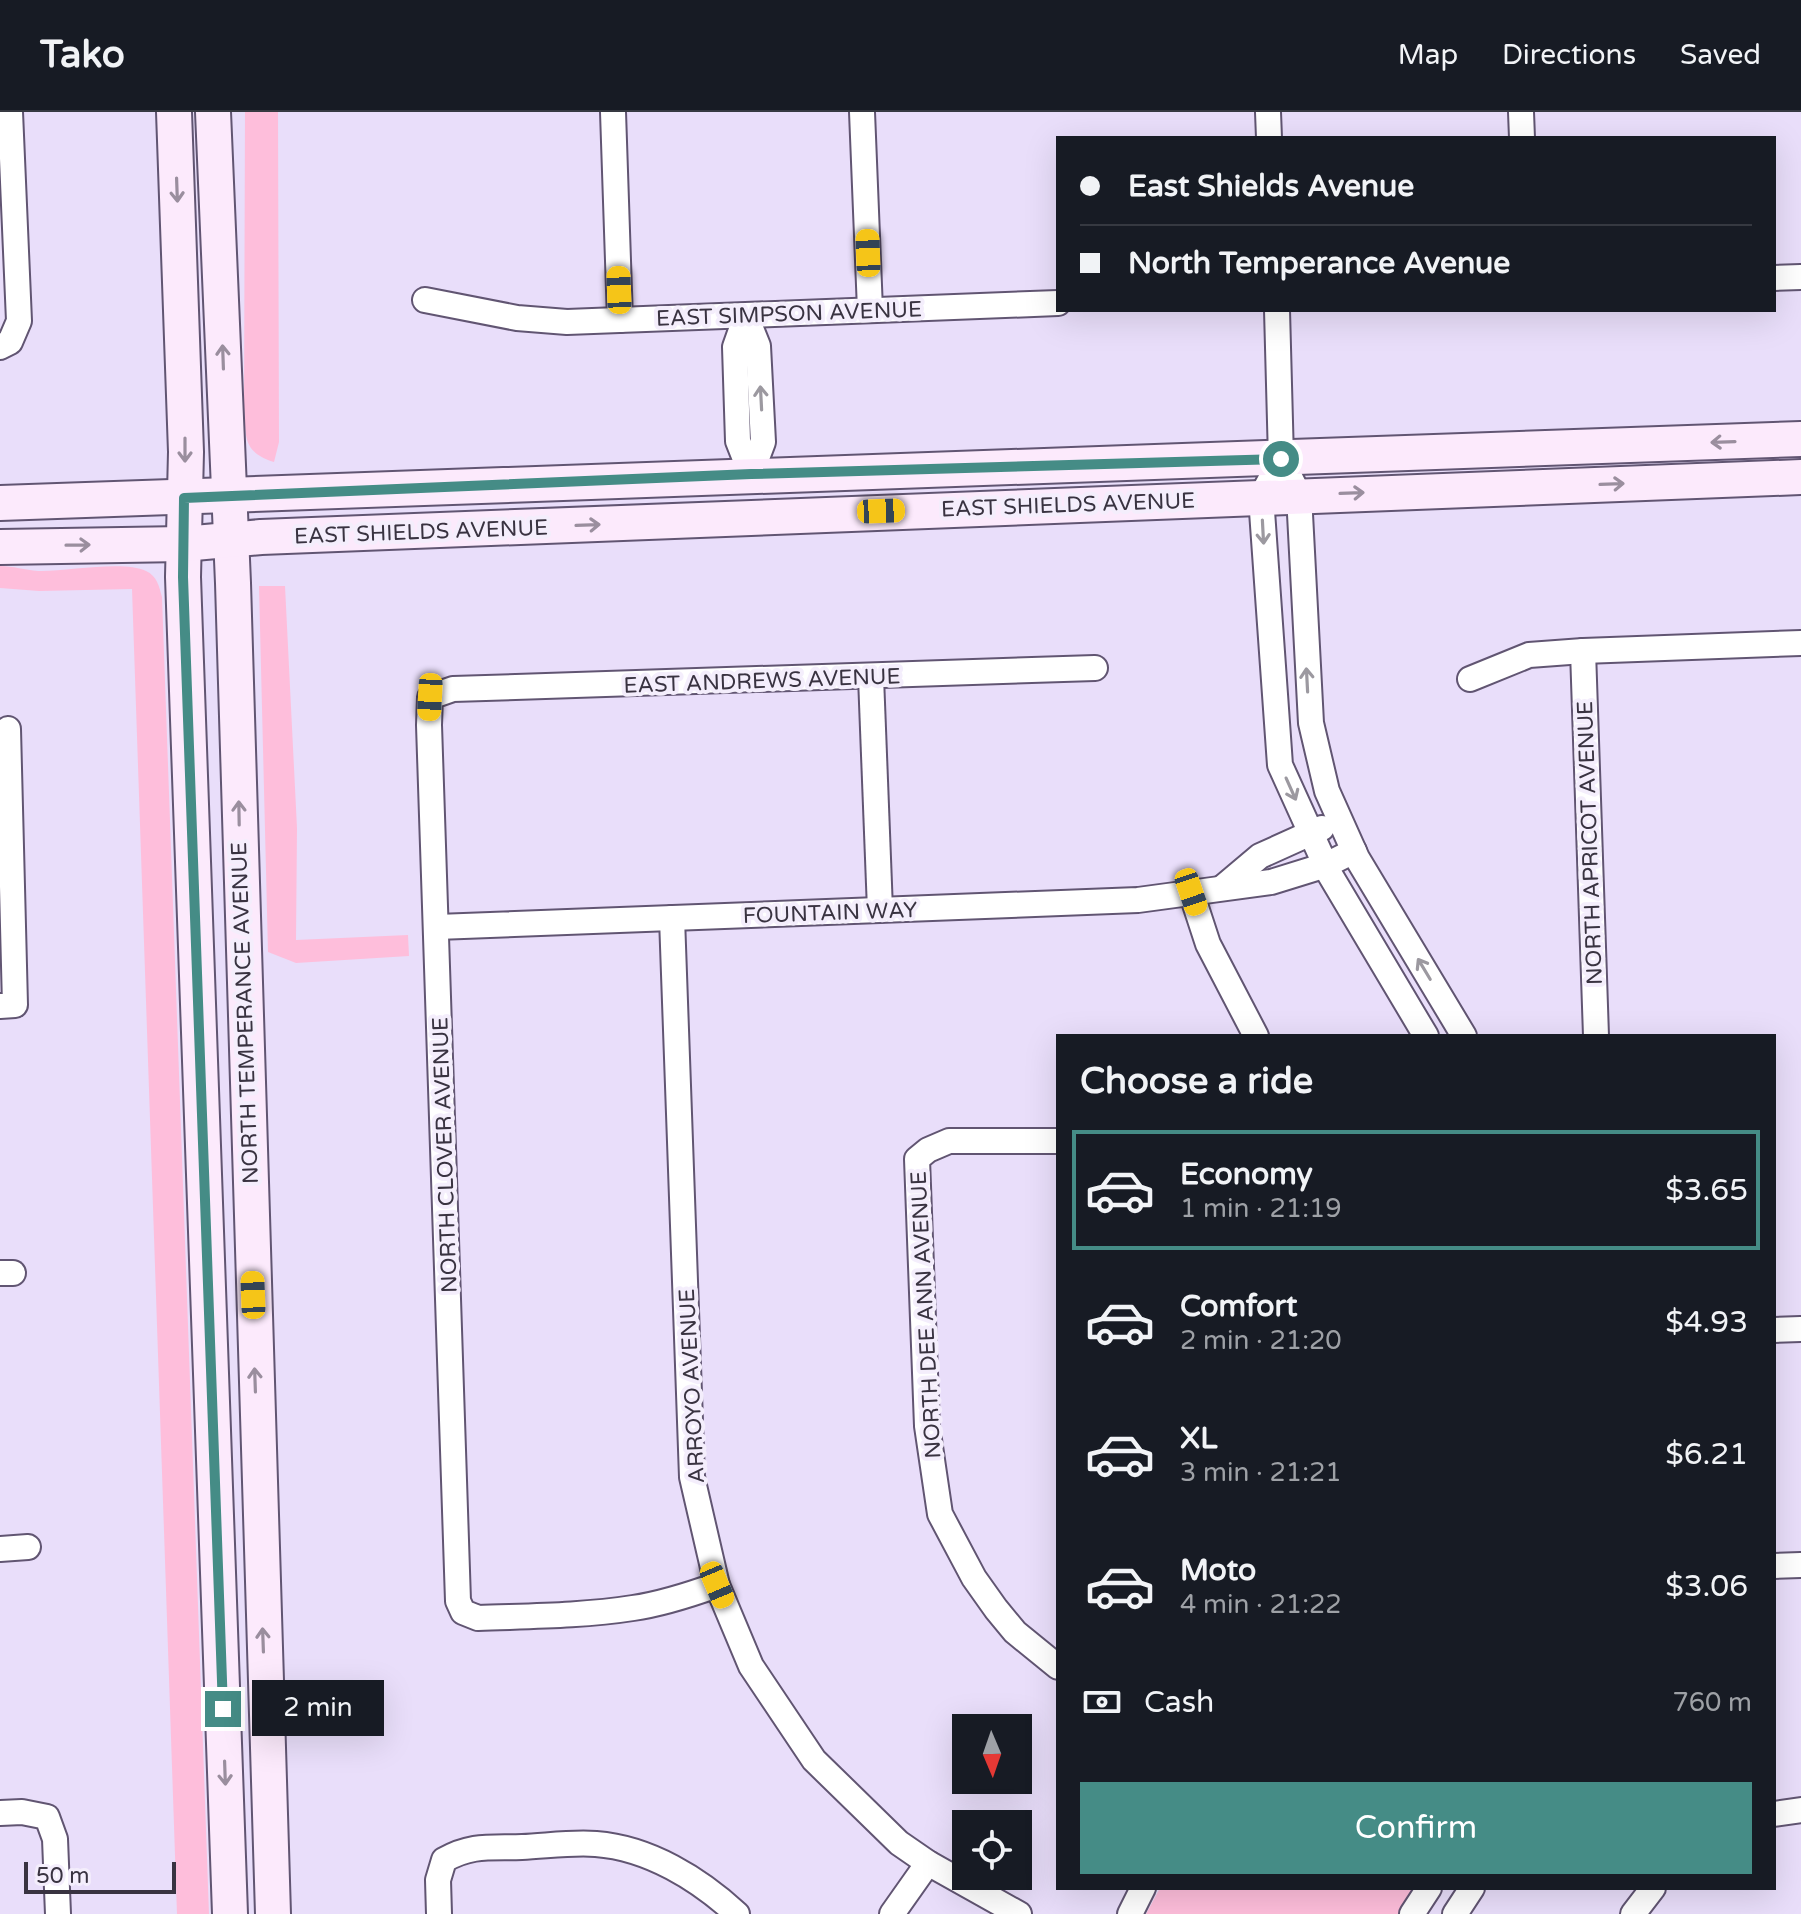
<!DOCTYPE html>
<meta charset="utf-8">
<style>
:root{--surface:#171b24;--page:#20242c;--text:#f1f3f6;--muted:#9ea1a6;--line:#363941;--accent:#458c86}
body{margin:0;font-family:"Varela Round",sans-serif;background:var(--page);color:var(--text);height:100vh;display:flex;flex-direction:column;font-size:30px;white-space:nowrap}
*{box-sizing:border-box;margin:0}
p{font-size:26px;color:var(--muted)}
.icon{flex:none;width:44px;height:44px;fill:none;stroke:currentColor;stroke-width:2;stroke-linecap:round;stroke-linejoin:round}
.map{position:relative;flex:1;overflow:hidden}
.panel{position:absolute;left:1056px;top:922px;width:720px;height:856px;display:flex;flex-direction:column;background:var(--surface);border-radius:0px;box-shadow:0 8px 32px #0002}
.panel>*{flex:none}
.top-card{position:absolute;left:1056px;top:24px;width:720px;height:176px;border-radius:0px;box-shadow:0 8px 32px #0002;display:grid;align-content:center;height:176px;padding:0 24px;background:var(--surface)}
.needle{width:52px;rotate:178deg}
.tools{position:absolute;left:952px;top:1602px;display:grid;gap:16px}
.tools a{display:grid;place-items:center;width:80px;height:80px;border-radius:0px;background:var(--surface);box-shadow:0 8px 32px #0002;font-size:40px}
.scale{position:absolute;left:24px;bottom:20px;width:152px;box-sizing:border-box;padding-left:8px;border:4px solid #393341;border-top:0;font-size:22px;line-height:28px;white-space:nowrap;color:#393341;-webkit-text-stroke:6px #f4eefc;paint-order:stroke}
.end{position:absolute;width:36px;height:36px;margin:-18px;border:10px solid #458c86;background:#fff;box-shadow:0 0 0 4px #fff}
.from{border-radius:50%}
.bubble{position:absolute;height:56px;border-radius:0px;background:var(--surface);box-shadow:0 8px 32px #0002;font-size:26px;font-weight:600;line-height:56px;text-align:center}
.car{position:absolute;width:24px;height:48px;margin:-24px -12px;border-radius:10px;box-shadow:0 0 6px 2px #0007;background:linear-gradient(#f5c518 24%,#345 0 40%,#f5c518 0 76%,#345 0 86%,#f5c518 0)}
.top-card b{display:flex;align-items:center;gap:28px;height:76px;font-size:30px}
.top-card b+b{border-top:2px solid var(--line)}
.top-card i{width:20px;height:20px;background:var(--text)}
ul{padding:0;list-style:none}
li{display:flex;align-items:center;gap:24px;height:120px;margin:0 16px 12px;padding:0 8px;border:4px solid transparent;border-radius:0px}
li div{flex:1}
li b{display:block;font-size:30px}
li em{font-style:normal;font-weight:600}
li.current{border-color:var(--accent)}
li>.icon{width:72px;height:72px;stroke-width:1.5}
h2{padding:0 24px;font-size:36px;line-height:96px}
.pay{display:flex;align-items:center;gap:20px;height:88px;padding:0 24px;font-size:30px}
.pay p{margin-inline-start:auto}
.cta{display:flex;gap:16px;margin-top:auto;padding:16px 24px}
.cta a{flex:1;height:92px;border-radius:0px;background:var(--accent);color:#fff;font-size:32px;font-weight:600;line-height:92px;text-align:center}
header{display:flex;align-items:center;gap:48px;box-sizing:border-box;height:112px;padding:0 40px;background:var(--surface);border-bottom:2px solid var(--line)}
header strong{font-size:38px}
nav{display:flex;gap:44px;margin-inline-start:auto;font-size:28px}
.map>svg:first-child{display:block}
</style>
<header>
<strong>Tako</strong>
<nav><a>Map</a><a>Directions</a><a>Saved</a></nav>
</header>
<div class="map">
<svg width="1801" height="1802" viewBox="0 0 1801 1802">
<rect width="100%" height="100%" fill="#e9defa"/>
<g fill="#febedb">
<path d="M245,0H278L279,330L274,350C243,340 246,326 244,297Z"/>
<path d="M0,454C13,454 25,458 38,459C65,460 123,448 146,459C157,464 159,474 162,485L209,1802H177L132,477L39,479L0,476Z"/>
<polygon points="259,474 285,474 297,716 296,828 408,823 409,844 296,851 268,840"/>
<polygon points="1160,1776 1418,1776 1401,1802 1146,1802"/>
</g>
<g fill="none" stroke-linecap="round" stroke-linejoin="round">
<g stroke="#615572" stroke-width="28">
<g id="street">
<polyline points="613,0 620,208"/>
<polyline points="862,0 870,198"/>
<polyline points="1268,0 1269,26"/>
<polyline points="1521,0 1522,26"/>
<polyline points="1774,166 1801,165"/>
<polyline points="425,188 517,206 567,210 1058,191"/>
<polyline points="1277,198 1281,347 1299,383 1311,611 1327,679 1357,746 1464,924"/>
<polyline points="746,204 758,234 763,330 751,362"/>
<polyline points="746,204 735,235 738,329 751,362"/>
<polyline points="0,235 10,230 19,209 10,0"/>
<polyline points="1281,347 1261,385 1280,653 1329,761 1426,924"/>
<polyline points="1583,539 1596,924"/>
<polyline points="871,565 880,798"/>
<polyline points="1470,567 1529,543 1583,539 1801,531"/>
<polyline points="1222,776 1260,744 1322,716"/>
<polyline points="1191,780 1208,832 1256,924"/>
<polyline points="672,806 692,1365 717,1473 751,1554 814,1648 899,1731 928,1751 1019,1802"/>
<polyline points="437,815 1138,788 1271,770 1326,753 1354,739"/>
<polyline points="0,894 15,893 8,617"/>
<polyline points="1058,1029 949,1029 928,1038 917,1047 927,1314 940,1402 974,1466 996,1497 1015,1520 1058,1555"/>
<polyline points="0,1161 13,1161"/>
<polyline points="1774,1218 1801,1217"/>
<polyline points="0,1437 28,1435"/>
<polyline points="1774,1454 1801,1453"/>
<path d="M717,1473C689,1483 662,1492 633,1496C582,1504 529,1504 478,1506L463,1500L458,1489L429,613L430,585L453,577L1095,556"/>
<polyline points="0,1701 22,1700 47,1705 55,1727 58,1802"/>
<polyline points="1774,1702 1801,1698"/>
<path d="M439,1802L438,1768L444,1748C472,1732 491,1736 522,1735C546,1734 572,1730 596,1732C649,1736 699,1767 737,1802"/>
<polyline points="892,1802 928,1751"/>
<polyline points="1130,1802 1143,1776"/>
<polyline points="1412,1802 1429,1776"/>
<polyline points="1455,1802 1472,1776"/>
<polyline points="1633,1802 1653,1776"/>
</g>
</g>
<g stroke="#615572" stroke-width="38">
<g id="secondary">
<polyline points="174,0 186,340 183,465 230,1802"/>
<polyline points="213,0 233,471 273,1802"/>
<polyline points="0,391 1801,327"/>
<polyline points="0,435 183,432 261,425 1801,365"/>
</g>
</g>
<use href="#street" stroke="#fff" stroke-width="24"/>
<use href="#secondary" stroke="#fceafc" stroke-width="34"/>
</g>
<defs><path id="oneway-shaft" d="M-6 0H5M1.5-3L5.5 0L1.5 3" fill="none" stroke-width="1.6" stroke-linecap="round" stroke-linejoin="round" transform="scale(2)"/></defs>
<g stroke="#9a8e9e">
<use href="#oneway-shaft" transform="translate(177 78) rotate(88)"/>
<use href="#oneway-shaft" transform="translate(223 245) rotate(-92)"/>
<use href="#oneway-shaft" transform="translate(1723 330) rotate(178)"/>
<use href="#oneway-shaft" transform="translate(185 338) rotate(90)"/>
<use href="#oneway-shaft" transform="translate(1612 372) rotate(-2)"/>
<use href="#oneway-shaft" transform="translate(1352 381) rotate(-2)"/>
<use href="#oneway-shaft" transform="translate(588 413) rotate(-2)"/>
<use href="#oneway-shaft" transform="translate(78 433) rotate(-1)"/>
<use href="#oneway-shaft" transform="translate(239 701) rotate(-91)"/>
<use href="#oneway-shaft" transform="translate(255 1268) rotate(-92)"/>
<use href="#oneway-shaft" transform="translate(263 1528) rotate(-92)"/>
<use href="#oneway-shaft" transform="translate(225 1661) rotate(88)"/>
</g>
<g stroke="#9c99a0">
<use href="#oneway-shaft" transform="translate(761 286) rotate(-93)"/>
<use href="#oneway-shaft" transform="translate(1263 420) rotate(87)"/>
<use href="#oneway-shaft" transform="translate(1307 568) rotate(-93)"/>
<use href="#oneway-shaft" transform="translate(1291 677) rotate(66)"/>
<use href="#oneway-shaft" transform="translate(1424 857) rotate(-121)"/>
</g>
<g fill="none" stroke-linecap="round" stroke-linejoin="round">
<polyline stroke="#458c86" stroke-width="10" points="223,1597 183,465 184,386 751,362 1281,347"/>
</g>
<g text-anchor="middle" stroke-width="8" stroke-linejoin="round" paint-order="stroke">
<g font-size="22" fill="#393341" stroke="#f4eefc">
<text transform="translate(789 201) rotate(-2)" y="8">EAST SIMPSON AVENUE</text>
<text transform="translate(1068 392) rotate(-2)" y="8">EAST SHIELDS AVENUE</text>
<text transform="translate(421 419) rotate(-2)" y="8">EAST SHIELDS AVENUE</text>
<text transform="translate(762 568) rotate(-2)" y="8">EAST ANDREWS AVENUE</text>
<text transform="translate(1589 731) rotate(-92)" y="8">NORTH APRICOT AVENUE</text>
<text transform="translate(830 800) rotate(-2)" y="8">FOUNTAIN WAY</text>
<text transform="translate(244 901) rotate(-92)" y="8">NORTH TEMPERANCE AVENUE</text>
<text transform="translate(444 1043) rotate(-92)" y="8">NORTH CLOVER AVENUE</text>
<text transform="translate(925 1203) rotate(-93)" y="8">NORTH DEE ANN AVENUE</text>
<text transform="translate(691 1274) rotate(-93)" y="8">ARROYO AVENUE</text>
</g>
</g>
</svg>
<div class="tools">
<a><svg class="needle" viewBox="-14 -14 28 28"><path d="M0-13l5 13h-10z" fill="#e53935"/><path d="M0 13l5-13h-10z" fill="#9ea1a6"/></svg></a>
<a><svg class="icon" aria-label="locate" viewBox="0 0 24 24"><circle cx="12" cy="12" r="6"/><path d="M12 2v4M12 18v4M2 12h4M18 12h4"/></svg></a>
</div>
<div class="scale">50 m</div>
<i class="end from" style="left:1281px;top:347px"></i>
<i class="end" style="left:223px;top:1597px"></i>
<div class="bubble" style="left:252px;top:1568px;width:132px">2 min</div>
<i class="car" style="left:868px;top:141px;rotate:358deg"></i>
<i class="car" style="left:619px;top:178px;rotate:358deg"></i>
<i class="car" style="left:881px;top:399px;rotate:88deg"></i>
<i class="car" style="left:430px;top:585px;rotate:183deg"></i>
<i class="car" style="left:1191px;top:780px;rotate:161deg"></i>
<i class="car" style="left:253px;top:1183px;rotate:358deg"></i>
<i class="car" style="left:717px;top:1473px;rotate:157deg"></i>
<div class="top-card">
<b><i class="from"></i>East Shields Avenue</b>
<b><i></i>North Temperance Avenue</b>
</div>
<section class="panel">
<h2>Choose a ride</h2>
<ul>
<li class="current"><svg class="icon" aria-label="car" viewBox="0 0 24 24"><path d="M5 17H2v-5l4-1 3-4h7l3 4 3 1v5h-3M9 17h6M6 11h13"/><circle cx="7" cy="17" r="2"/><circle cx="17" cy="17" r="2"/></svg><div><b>Economy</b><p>1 min · 21:19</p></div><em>$3.65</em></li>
<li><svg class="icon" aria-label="car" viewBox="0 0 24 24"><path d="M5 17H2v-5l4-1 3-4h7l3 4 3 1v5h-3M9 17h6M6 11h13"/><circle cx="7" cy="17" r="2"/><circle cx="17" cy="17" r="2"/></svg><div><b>Comfort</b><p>2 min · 21:20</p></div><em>$4.93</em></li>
<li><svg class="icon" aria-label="car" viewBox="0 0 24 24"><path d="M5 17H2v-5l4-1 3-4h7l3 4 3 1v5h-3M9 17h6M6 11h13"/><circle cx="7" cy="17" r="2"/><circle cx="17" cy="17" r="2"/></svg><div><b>XL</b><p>3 min · 21:21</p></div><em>$6.21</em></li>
<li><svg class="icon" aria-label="car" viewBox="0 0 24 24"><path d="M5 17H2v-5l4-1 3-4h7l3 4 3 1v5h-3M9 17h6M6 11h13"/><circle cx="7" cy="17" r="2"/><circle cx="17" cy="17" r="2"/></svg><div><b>Moto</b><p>4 min · 21:22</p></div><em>$3.06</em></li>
</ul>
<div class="pay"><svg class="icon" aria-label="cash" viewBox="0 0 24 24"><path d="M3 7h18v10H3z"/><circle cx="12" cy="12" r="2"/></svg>Cash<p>760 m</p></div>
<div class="cta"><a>Confirm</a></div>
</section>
</div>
